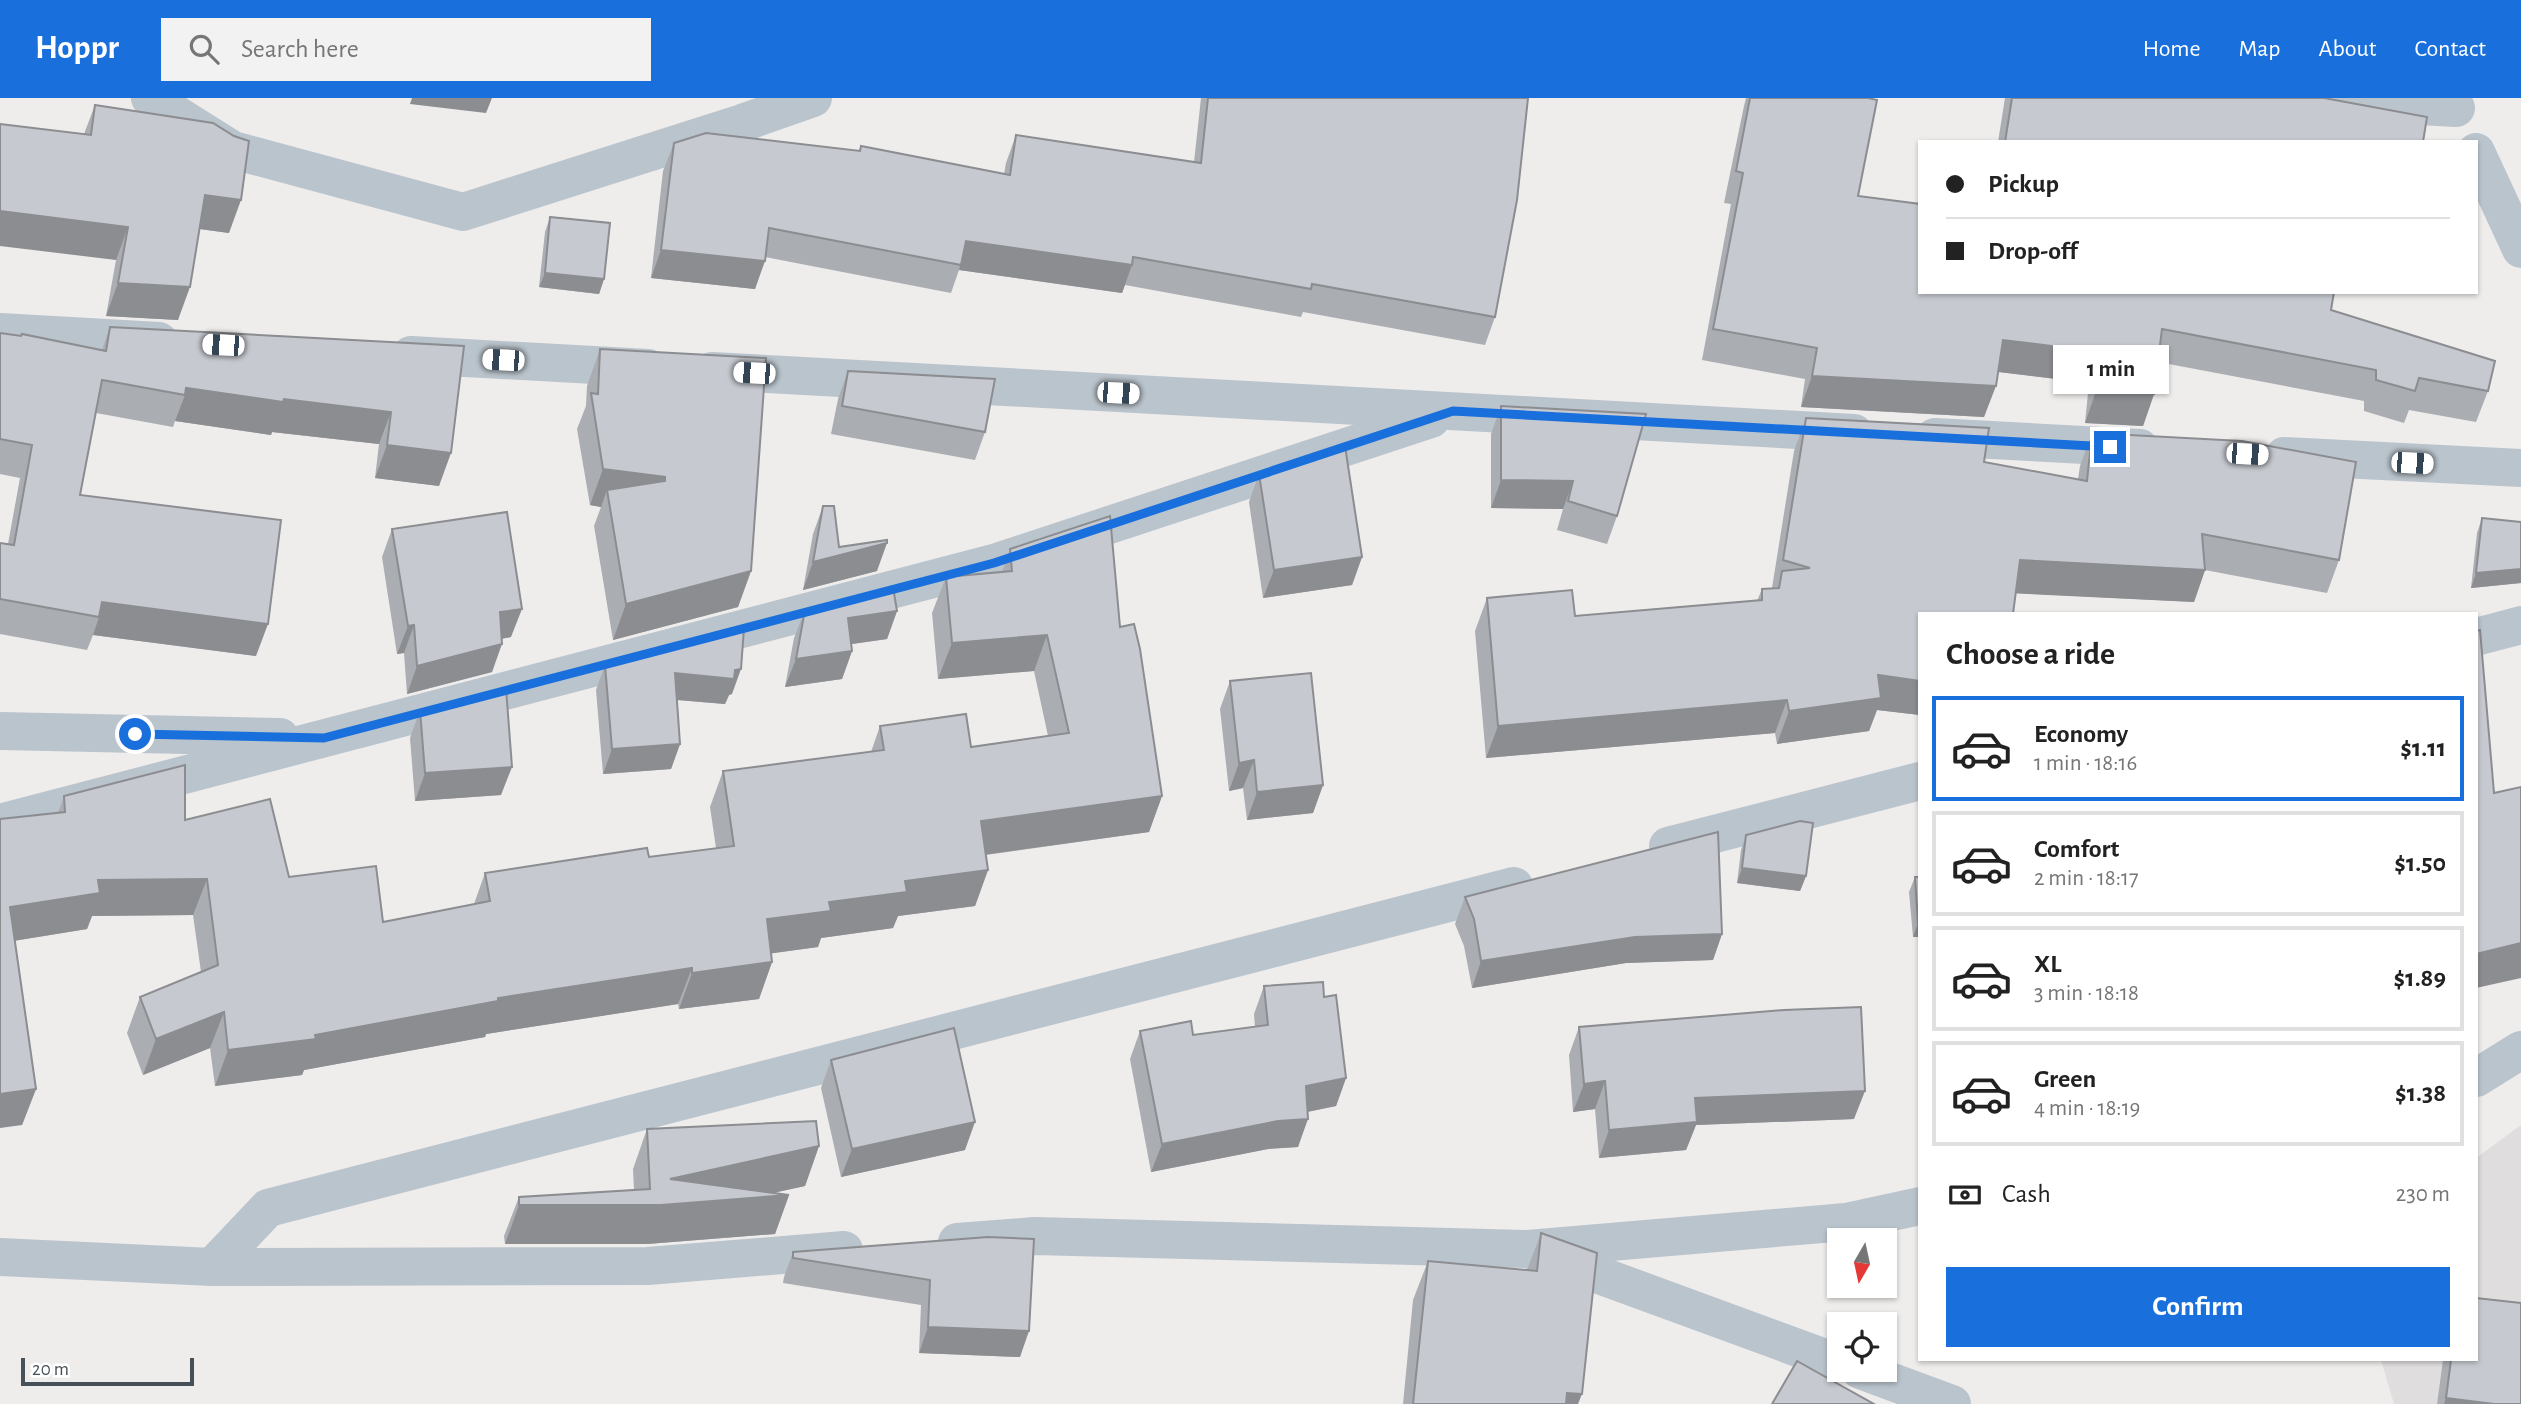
<!DOCTYPE html>
<meta charset="utf-8">
<style>
:root{--surface:#fff;--page:#f2f2f2;--text:#222;--muted:#767676;--line:#e0e0e0;--accent:#1970dc}
body{margin:0;font-family:"Alegreya Sans",sans-serif;background:var(--page);color:var(--text);height:100vh;display:flex;flex-direction:column;font-size:26px;white-space:nowrap}
*{box-sizing:border-box;margin:0}
p{font-size:23px;color:var(--muted)}
.icon{flex:none;width:38px;height:38px;fill:none;stroke:currentColor;stroke-width:2;stroke-linecap:round;stroke-linejoin:round}
.map{position:relative;flex:1;overflow:hidden}
.drawer{position:absolute;left:1918px;top:514px;width:560px;height:749px;display:flex;flex-direction:column;background:var(--surface);border-radius:0px;box-shadow:0 2px 5px #0004}
.drawer>*{flex:none}
.guide{position:absolute;left:1918px;top:42px;width:560px;height:154px;border-radius:0px;box-shadow:0 2px 5px #0004;display:grid;align-content:center;height:154px;padding:0 28px;background:var(--surface)}
.needle{width:46px;rotate:189deg}
.tools{position:absolute;left:1827px;top:1130px;display:grid;gap:14px}
.tools a{display:grid;place-items:center;width:70px;height:70px;border-radius:0px;background:var(--surface);box-shadow:0 2px 5px #0004;font-size:35px}
.scale{position:absolute;left:21px;bottom:18px;width:173px;box-sizing:border-box;padding-left:7px;border:4px solid #455059;border-top:0;font-size:19px;line-height:24px;white-space:nowrap;color:#455059;-webkit-text-stroke:5px #fff;paint-order:stroke}
.end{position:absolute;width:32px;height:32px;margin:-16px;border:9px solid #1970dc;background:#fff;box-shadow:0 0 0 4px #fff}
.from{border-radius:50%}
.bubble{position:absolute;height:49px;border-radius:0px;background:var(--surface);box-shadow:0 2px 5px #0004;font-size:23px;font-weight:700;line-height:49px;text-align:center}
.car{position:absolute;width:21px;height:42px;margin:-21px -10px;border-radius:9px;box-shadow:0 0 5px 2px #0007;background:linear-gradient(#fff 24%,#345 0 40%,#fff 0 76%,#345 0 86%,#fff 0)}
.guide b{display:flex;align-items:center;gap:24px;height:66px;font-size:26px}
.guide b+b{border-top:2px solid var(--line)}
.guide i{width:18px;height:18px;background:var(--text)}
ul{padding:0;list-style:none}
li{display:flex;align-items:center;gap:21px;height:105px;margin:0 14px 10px;padding:0 14px;border:4px solid var(--line);border-radius:0px}
li div{flex:1}
li b{display:block;font-size:26px}
li em{font-style:normal;font-weight:700}
li.selected{border-color:var(--accent)}
li>.icon{width:63px;height:63px;stroke-width:1.5}
h2{padding:0 28px;font-size:32px;line-height:84px}
.pay{display:flex;align-items:center;gap:18px;height:77px;padding:0 28px;font-size:26px}
.pay p{margin-inline-start:auto}
.button{display:flex;gap:14px;margin-top:auto;padding:14px 28px}
.button a{flex:1;height:80px;border-radius:0px;background:var(--accent);color:#fff;font-size:28px;font-weight:700;line-height:80px;text-align:center}
header{display:flex;align-items:center;gap:42px;box-sizing:border-box;height:98px;padding:0 35px;background:var(--accent);color:#fff}
header strong{font-size:33px}
nav{display:flex;gap:38px;margin-inline-start:auto;font-size:24px}
.search{width:490px;height:63px;background:var(--page);display:flex;align-items:center;gap:18px;box-sizing:border-box;padding:0 24px;border-radius:0px;color:var(--muted);font-size:26px}
.map>svg:first-child{display:block}
</style>
<header>
<strong>Hoppr</strong>
<div class="search"><svg class="icon" aria-label="search" viewBox="0 0 24 24"><circle cx="10" cy="10" r="6"/><path d="M15 15l6 6"/></svg>Search here</div>
<nav><a>Home</a><a>Map</a><a>About</a><a>Contact</a></nav>
</header>
<div class="map">
<svg width="2521" height="1306" viewBox="0 0 2521 1306">
<rect width="100%" height="100%" fill="#efecec"/>
<polygon fill="#e0ddde" points="2521,1027 2521,1306 2394,1306 2381,1262 2476,1262 2476,1060"/>
<g fill="none" stroke-linecap="round" stroke-linejoin="round">
<g stroke="#bac4cc" stroke-width="38">
<polyline points="150,0 233,52 463,114 742,25 813,0"/>
<polyline points="2276,0 2456,10"/>
<polyline points="2476,54 2521,151"/>
<polyline points="0,234 159,243"/>
<polyline points="411,257 648,270"/>
<polyline points="712,273 1854,335"/>
<polyline points="1935,339 2140,350"/>
<polyline points="2284,358 2521,370"/>
<polyline points="2476,539 2521,527"/>
<polyline points="0,633 280,639"/>
<polyline points="0,725 994,465 1431,321"/>
<polyline points="1668,748 1920,683"/>
<polyline points="2476,980 2521,952"/>
<polyline points="957,1144 1035,1138 1528,1151"/>
<polyline points="0,1159 212,1169 648,1168 844,1152"/>
<polyline points="212,1169 268,1110 1514,788"/>
<polyline points="1839,1265 1528,1151 1846,1124 1920,1108"/>
<polyline points="1860,1272 1952,1306"/>
</g>
</g>
<g fill="#aaadb2">
<polygon points="1201,0 1528,0 1495,219 1485,247 1303,214 1301,219 1125,187 1122,195 959,172 951,195 765,159 755,191 651,180 663,73 674,45 859,53 861,48 1004,76 1006,65 1016,37 1194,64"/>
<polygon points="1746,0 1868,0 1858,98 2331,212 2488,293 2476,324 2409,312 2404,325 2364,313 2364,303 2158,264 2154,296 2143,328 2085,325 2089,285 1998,274 1984,319 1801,309 1805,281 1702,262 1731,106 1724,105 1744,8"/>
<polygon points="2005,0 2324,0 2423,44 1998,44"/>
<polygon points="95,7 229,135 199,131 178,222 106,218 116,162 84,36"/>
<polygon points="550,119 604,181 599,196 539,189 545,134"/>
<polygon points="110,229 464,248 439,388 375,380 379,346 272,334 271,337 175,323 173,329 96,315 80,397 256,558 93,537 87,552 0,536 0,445 8,446 20,380 0,376 0,235 102,252"/>
<polygon points="600,251 751,473 738,509 613,542 594,428 601,409 590,407 577,331 586,308 587,288"/>
<polygon points="848,273 985,334 975,362 831,336 838,301"/>
<polygon points="1501,308 1617,418 1607,446 1557,432 1563,411 1491,410 1491,336"/>
<polygon points="1806,320 1984,364 2078,381 2080,368 2092,335 2339,462 2327,495 2205,472 2194,504 2016,495 1920,516 1920,617 1877,612 1869,633 1777,646 1775,635 1486,660 1475,533 1487,500 1575,518 1757,503 1762,491 1772,490 1794,353"/>
<polygon points="1259,376 1362,459 1352,487 1263,500 1249,404"/>
<polygon points="823,408 839,449 877,473 803,492 813,436"/>
<polygon points="2482,420 2521,424 2521,485 2471,490 2477,435"/>
<polygon points="392,431 511,539 502,541 492,574 407,596 404,555 397,556 382,459"/>
<polygon points="1010,451 1120,529 1162,698 1149,734 986,757 988,772 975,808 898,818 893,830 821,840 818,849 771,855 772,864 759,901 679,911 678,906 486,936 485,939 304,972 302,977 215,988 210,950 143,977 127,935 140,899 201,874 193,817 92,818 87,831 14,843 36,991 22,1027 0,721 58,715 64,698 185,722 289,779 383,824 474,806 485,775 649,759 716,750 710,709 723,673 871,654 880,628 971,649 1048,638 1034,573 938,581 932,515 946,479 1002,474"/>
<polygon points="805,512 897,513 887,541 851,546 852,553 842,581 785,589 794,540"/>
<polygon points="605,567 732,596 729,597 725,606 677,602 680,646 671,671 603,676 596,592"/>
<polygon points="1230,583 1323,687 1313,715 1247,722 1243,690 1229,693 1220,611"/>
<polygon points="420,612 501,697 415,703 410,640"/>
<polygon points="1746,737 1806,778 1800,793 1737,785 1741,752"/>
<polygon points="1915,779 1920,779 1920,839 1913,839 1909,794"/>
<polygon points="1465,799 1722,836 1713,862 1626,865 1472,890 1464,848 1455,826"/>
<polygon points="1264,888 1324,899 1346,980 1336,1008 1308,1014 1298,1049 1268,1051 1151,1074 1130,961 1140,933 1193,937 1255,929 1254,916"/>
<polygon points="1579,929 1854,1021 1696,1027 1686,1052 1599,1060 1595,1011 1573,1014 1569,957"/>
<polygon points="831,962 965,1052 841,1079 821,990"/>
<polygon points="647,1031 819,1048 805,1088 773,1095 789,1097 775,1136 647,1146 505,1146 504,1138 519,1099 634,1092 633,1071"/>
<polygon points="1541,1135 1578,1306 1403,1306 1413,1202 1428,1163 1527,1172"/>
<polygon points="1034,1141 1020,1259 919,1255 921,1207 783,1185 784,1179 793,1154"/>
<polygon points="2443,1262 2476,1262 2521,1306 2437,1306"/>
</g>
<g fill="#8b8d91">
<polygon points="412,0 492,0 486,15 410,6"/>
<polygon points="205,97 241,102 229,135 193,130"/>
<polygon points="0,113 128,129 116,162 0,148"/>
<polygon points="966,143 1132,167 1122,195 959,172"/>
<polygon points="661,152 765,163 755,191 651,180"/>
<polygon points="545,175 604,181 599,196 539,189"/>
<polygon points="118,185 190,189 178,222 106,218"/>
<polygon points="2003,242 2100,254 2089,285 1991,273"/>
<polygon points="1812,278 1996,288 1984,319 1801,309"/>
<polygon points="186,290 284,301 391,314 379,346 272,334 271,337 175,323 185,297"/>
<polygon points="2096,293 2154,296 2143,328 2085,325"/>
<polygon points="387,347 451,355 439,388 375,380"/>
<polygon points="603,371 665,379 652,415 607,392 601,409 590,407"/>
<polygon points="1501,382 1573,383 1563,411 1491,410"/>
<polygon points="887,445 877,473 803,492 813,464"/>
<polygon points="1362,459 1352,487 1263,500 1274,472"/>
<polygon points="2020,462 2205,472 2194,504 2008,495"/>
<polygon points="2521,471 2521,485 2471,490 2476,475"/>
<polygon points="751,473 738,509 613,542 626,506"/>
<polygon points="102,504 268,526 256,558 93,537 99,519"/>
<polygon points="522,511 511,539 490,542 500,514"/>
<polygon points="897,513 887,541 838,548 848,520"/>
<polygon points="414,527 404,555 397,556 408,528"/>
<polygon points="1047,537 1034,573 938,581 952,545"/>
<polygon points="502,546 492,574 407,596 417,568"/>
<polygon points="852,553 842,581 785,589 796,561"/>
<polygon points="741,571 732,596 729,597 725,606 666,601 675,575"/>
<polygon points="1878,577 1920,583 1920,617 1877,612 1869,633 1777,646 1789,613"/>
<polygon points="1787,602 1775,635 1486,660 1498,628"/>
<polygon points="680,646 671,671 603,676 612,651"/>
<polygon points="1254,662 1243,690 1229,693 1239,665"/>
<polygon points="512,669 501,697 415,703 425,675"/>
<polygon points="1323,687 1313,715 1247,722 1257,694"/>
<polygon points="1162,698 1149,734 968,759 981,723"/>
<polygon points="1742,770 1806,778 1800,793 1737,785"/>
<polygon points="988,772 975,808 898,818 893,830 821,840 818,849 753,858 767,821 905,783"/>
<polygon points="207,781 193,817 92,818 87,831 0,845 10,809 98,782"/>
<polygon points="1920,824 1920,839 1913,839 1918,825"/>
<polygon points="1722,836 1713,862 1626,865 1472,890 1481,863 1635,839"/>
<polygon points="2521,845 2521,880 2476,890 2476,856"/>
<polygon points="772,864 759,901 679,911 692,875"/>
<polygon points="692,870 678,906 486,936 485,939 304,972 302,977 215,988 228,952 498,900"/>
<polygon points="224,914 210,950 143,977 156,941"/>
<polygon points="1346,980 1336,1008 1296,1016 1306,988"/>
<polygon points="1605,983 1595,1011 1573,1014 1584,986"/>
<polygon points="36,991 22,1027 0,1030 0,996"/>
<polygon points="1865,993 1854,1021 1696,1027 1686,1052 1599,1060 1609,1032 1695,1000"/>
<polygon points="1308,1021 1298,1049 1268,1051 1151,1074 1162,1046 1278,1023"/>
<polygon points="975,1024 965,1052 841,1079 852,1051"/>
<polygon points="819,1048 805,1088 749,1100 789,1097 775,1136 647,1146 505,1146 519,1107 661,1107 670,1081"/>
<polygon points="928,1229 1029,1233 1020,1259 919,1255"/>
<polygon points="1567,1295 1582,1296 1578,1306 1563,1306"/>
<polygon points="2446,1300 2494,1306 2444,1306"/>
</g>
<g fill="#c6c9cf" stroke="#8b8d91" stroke-width="2">
<polygon points="1208,0 1528,0 1517,102 1495,219 1312,186 1311,191 1133,159 1132,167 966,143 961,167 769,130 765,163 661,152 674,45 706,35 860,53 861,48 1010,77 1016,37 1201,65"/>
<polygon points="1750,0 1868,0 1877,2 1858,98 1920,106 1920,194 2334,194 2331,212 2495,263 2488,293 2419,280 2415,293 2376,282 2376,272 2162,231 2154,296 2096,293 2100,254 2003,242 1996,288 1812,278 1817,250 1713,231 1743,75 1736,73"/>
<polygon points="2012,0 2324,0 2427,19 2423,44 2005,44"/>
<polygon points="95,7 213,25 234,38 249,43 241,102 205,97 190,189 118,185 128,129 0,113 0,26 91,37"/>
<polygon points="550,119 610,125 604,181 545,175"/>
<polygon points="110,229 464,248 451,355 387,347 391,314 284,301 283,304 186,290 185,297 102,282 80,397 281,422 268,526 102,504 99,519 0,501 0,445 14,447 32,347 0,341 0,235 21,238 22,236 106,253"/>
<polygon points="600,251 766,260 751,473 626,506 607,392 665,383 665,379 603,371 591,295 598,296"/>
<polygon points="848,273 995,281 985,334 842,308"/>
<polygon points="1501,308 1646,316 1617,418 1568,403 1573,383 1501,382"/>
<polygon points="1806,320 1989,330 1984,364 2087,383 2092,335 2242,343 2356,364 2339,462 2202,436 2205,472 2020,462 2013,516 1920,516 1920,583 1878,577 1881,600 1789,613 1787,602 1498,628 1487,500 1572,492 1575,518 1762,502 1762,491 1779,490 1782,473 1810,470 1783,462"/>
<polygon points="1345,348 1362,459 1274,472 1259,376"/>
<polygon points="823,408 834,408 839,449 887,442 887,445 813,464"/>
<polygon points="507,414 522,511 500,514 502,546 417,568 414,527 408,528 392,431"/>
<polygon points="1110,418 1120,529 1134,526 1140,551 1162,698 981,723 988,772 905,783 907,794 829,804 831,813 767,821 772,864 692,875 692,870 498,900 498,903 315,937 316,941 228,952 224,914 156,941 140,899 218,867 207,781 98,782 100,795 10,809 36,991 0,996 0,721 65,714 64,698 185,667 185,722 270,701 289,779 376,768 383,824 490,803 485,775 647,750 649,759 734,748 723,673 884,652 880,628 966,616 971,649 1069,635 1047,537 952,545 946,479 1012,473 1010,451"/>
<polygon points="2482,420 2521,424 2521,471 2476,475"/>
<polygon points="893,489 897,513 848,520 852,553 796,561 805,512"/>
<polygon points="744,530 741,571 735,572 734,581 675,575 680,646 612,651 605,567"/>
<polygon points="2480,532 2494,695 2521,689 2521,845 2476,856 2476,533"/>
<polygon points="1311,575 1323,687 1257,694 1254,662 1239,665 1230,583"/>
<polygon points="506,590 512,669 425,675 420,612"/>
<polygon points="1800,723 1813,725 1806,778 1742,770 1746,737"/>
<polygon points="1718,734 1722,836 1635,839 1481,863 1474,821 1465,799"/>
<polygon points="1915,779 1920,779 1920,824 1918,825"/>
<polygon points="1323,884 1324,899 1336,897 1346,980 1306,988 1308,1021 1278,1023 1162,1046 1140,933 1191,923 1193,937 1268,927 1264,888"/>
<polygon points="1861,909 1865,993 1695,1000 1697,1024 1609,1032 1605,983 1584,986 1579,929 1784,912"/>
<polygon points="954,930 975,1024 852,1051 831,962"/>
<polygon points="816,1023 819,1048 670,1081 789,1097 661,1107 519,1107 519,1099 650,1091 647,1031"/>
<polygon points="1541,1135 1597,1155 1582,1296 1567,1295 1566,1306 1413,1306 1428,1163 1537,1173"/>
<polygon points="988,1139 1034,1141 1029,1233 928,1229 930,1182 793,1160 793,1154"/>
<polygon points="2476,1200 2521,1205 2521,1306 2494,1306 2446,1300 2451,1262 2476,1262"/>
<polygon points="1797,1263 1874,1306 1772,1306"/>
</g>
<g fill="none" stroke-linecap="round" stroke-linejoin="round">
<polyline stroke="#1970dc" stroke-width="9" points="135,636 324,640 994,465 1453,313 2110,349"/>
</g>
</svg>
<div class="tools">
<a><svg class="needle" viewBox="-14 -14 28 28"><path d="M0-13l5 13h-10z" fill="#e53935"/><path d="M0 13l5-13h-10z" fill="#767676"/></svg></a>
<a><svg class="icon" aria-label="locate" viewBox="0 0 24 24"><circle cx="12" cy="12" r="6"/><path d="M12 2v4M12 18v4M2 12h4M18 12h4"/></svg></a>
</div>
<div class="scale">20 m</div>
<i class="end from" style="left:135px;top:636px"></i>
<i class="end" style="left:2110px;top:349px"></i>
<div class="bubble" style="left:2053px;top:247px;width:116px">1 min</div>
<i class="car" style="left:223px;top:247px;rotate:273deg"></i>
<i class="car" style="left:503px;top:262px;rotate:273deg"></i>
<i class="car" style="left:754px;top:275px;rotate:273deg"></i>
<i class="car" style="left:1118px;top:295px;rotate:93deg"></i>
<i class="car" style="left:2247px;top:356px;rotate:93deg"></i>
<i class="car" style="left:2412px;top:365px;rotate:93deg"></i>
<div class="guide">
<b><i class="from"></i>Pickup</b>
<b><i></i>Drop-off</b>
</div>
<section class="drawer">
<h2>Choose a ride</h2>
<ul>
<li class="selected"><svg class="icon" aria-label="car" viewBox="0 0 24 24"><path d="M5 17H2v-5l4-1 3-4h7l3 4 3 1v5h-3M9 17h6M6 11h13"/><circle cx="7" cy="17" r="2"/><circle cx="17" cy="17" r="2"/></svg><div><b>Economy</b><p>1 min · 18:16</p></div><em>$1.11</em></li>
<li><svg class="icon" aria-label="car" viewBox="0 0 24 24"><path d="M5 17H2v-5l4-1 3-4h7l3 4 3 1v5h-3M9 17h6M6 11h13"/><circle cx="7" cy="17" r="2"/><circle cx="17" cy="17" r="2"/></svg><div><b>Comfort</b><p>2 min · 18:17</p></div><em>$1.50</em></li>
<li><svg class="icon" aria-label="car" viewBox="0 0 24 24"><path d="M5 17H2v-5l4-1 3-4h7l3 4 3 1v5h-3M9 17h6M6 11h13"/><circle cx="7" cy="17" r="2"/><circle cx="17" cy="17" r="2"/></svg><div><b>XL</b><p>3 min · 18:18</p></div><em>$1.89</em></li>
<li><svg class="icon" aria-label="car" viewBox="0 0 24 24"><path d="M5 17H2v-5l4-1 3-4h7l3 4 3 1v5h-3M9 17h6M6 11h13"/><circle cx="7" cy="17" r="2"/><circle cx="17" cy="17" r="2"/></svg><div><b>Green</b><p>4 min · 18:19</p></div><em>$1.38</em></li>
</ul>
<div class="pay"><svg class="icon" aria-label="cash" viewBox="0 0 24 24"><path d="M3 7h18v10H3z"/><circle cx="12" cy="12" r="2"/></svg>Cash<p>230 m</p></div>
<div class="button"><a>Confirm</a></div>
</section>
</div>
